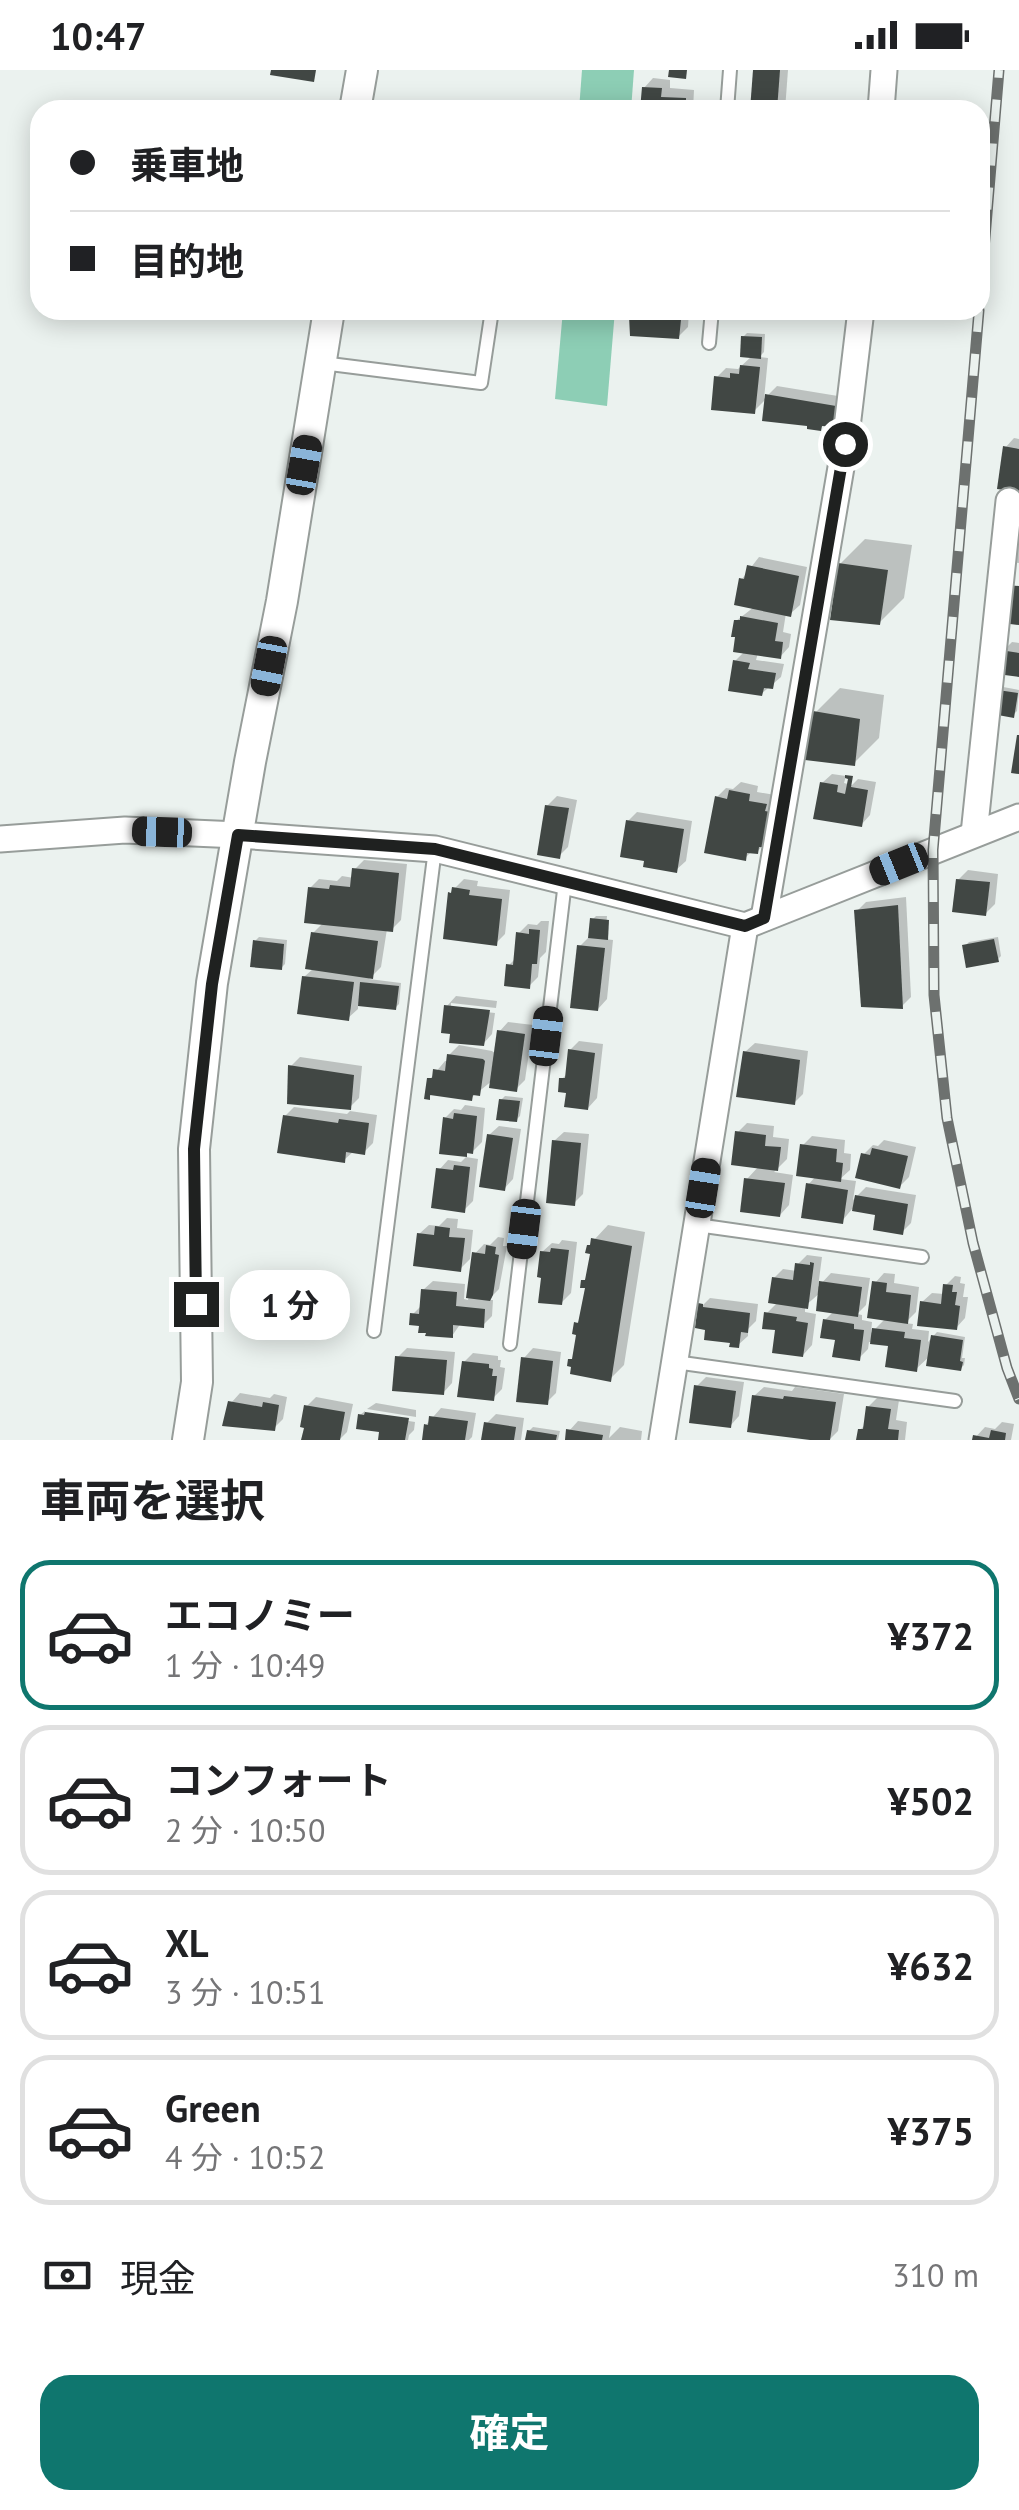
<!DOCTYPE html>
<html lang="ja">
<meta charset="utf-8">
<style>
:root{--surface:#fff;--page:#f2f2f2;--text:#202124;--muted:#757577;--line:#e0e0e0;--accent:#0f766e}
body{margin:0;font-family:"PT Sans","Noto Sans JP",sans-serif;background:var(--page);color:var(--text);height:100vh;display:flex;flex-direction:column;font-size:38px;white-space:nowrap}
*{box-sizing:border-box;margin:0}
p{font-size:32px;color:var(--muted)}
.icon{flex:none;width:55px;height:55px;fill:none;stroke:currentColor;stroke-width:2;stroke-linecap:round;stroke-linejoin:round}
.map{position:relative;height:1370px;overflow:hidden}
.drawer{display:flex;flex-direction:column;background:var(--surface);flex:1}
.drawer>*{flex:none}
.hud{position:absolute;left:30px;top:30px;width:960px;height:220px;border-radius:30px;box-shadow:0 5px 25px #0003;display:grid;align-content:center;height:220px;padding:0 40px;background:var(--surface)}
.end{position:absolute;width:45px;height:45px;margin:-22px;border:12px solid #1f2120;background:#fff;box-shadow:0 0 0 5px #fff}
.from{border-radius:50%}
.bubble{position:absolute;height:70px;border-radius:30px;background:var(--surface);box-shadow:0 5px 25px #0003;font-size:32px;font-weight:700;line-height:70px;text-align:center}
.car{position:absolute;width:30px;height:60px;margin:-30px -15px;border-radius:12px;box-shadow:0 0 8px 2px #0007;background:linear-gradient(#222 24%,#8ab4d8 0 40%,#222 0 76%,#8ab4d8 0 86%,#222 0)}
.hud b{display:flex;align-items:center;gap:35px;height:95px;font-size:38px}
.hud b+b{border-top:2px solid var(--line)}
.hud i{width:25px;height:25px;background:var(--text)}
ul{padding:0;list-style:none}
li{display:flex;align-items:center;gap:30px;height:150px;margin:0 20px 15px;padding:0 20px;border:5px solid var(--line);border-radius:30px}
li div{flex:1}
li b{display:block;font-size:38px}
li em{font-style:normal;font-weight:700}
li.current{border-color:var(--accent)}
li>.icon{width:90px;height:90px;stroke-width:1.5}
h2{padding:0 40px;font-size:45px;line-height:120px}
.pay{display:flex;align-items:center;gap:25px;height:110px;padding:0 40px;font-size:38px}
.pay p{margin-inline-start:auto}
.action{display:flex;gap:20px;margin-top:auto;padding:20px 40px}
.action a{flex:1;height:115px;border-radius:30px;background:var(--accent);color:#fff;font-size:40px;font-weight:700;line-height:115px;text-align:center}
.status{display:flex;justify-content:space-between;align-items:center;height:70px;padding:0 50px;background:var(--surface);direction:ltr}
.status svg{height:28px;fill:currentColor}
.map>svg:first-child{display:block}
</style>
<div class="status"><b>10:47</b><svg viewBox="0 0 49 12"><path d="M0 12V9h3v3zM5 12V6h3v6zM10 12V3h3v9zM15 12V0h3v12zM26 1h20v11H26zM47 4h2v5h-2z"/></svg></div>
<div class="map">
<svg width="1019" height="1370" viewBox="0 0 1019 1370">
<rect width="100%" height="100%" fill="#ebf2ef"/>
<g fill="#8dceb5">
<polygon points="582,0 634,0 631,40 579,40"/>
<polygon points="563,240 615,240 607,336 555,329"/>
</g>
<g fill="#0003">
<polygon points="756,0 788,0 785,40 753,40"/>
<polygon points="653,8 670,10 670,18 694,20 693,40 643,40 644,18"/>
<polygon points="494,34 507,36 506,40 478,40 481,37 491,38"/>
<polygon points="635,240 689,240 688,257 678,267 635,243"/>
<polygon points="747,263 765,264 764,282 759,287 768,288 764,329 777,316 844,327 842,346 833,355 825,354 820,358 767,328 754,341 717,307 726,298 738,299 752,286 743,267"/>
<polygon points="1014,368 1019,369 1019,419 1005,378"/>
<polygon points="1019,459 1019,493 1010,492 1013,465"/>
<polygon points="865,469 912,475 904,528 879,553 840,494"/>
<polygon points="759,487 807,497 800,535 790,544 786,543 783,562 791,564 789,577 780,587 758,583 756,590 784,594 781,607 761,624 735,591 745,581 736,551 754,537 742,509"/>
<polygon points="1012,572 1019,573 1019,604 1003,581"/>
<polygon points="998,616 1019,620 1017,641 1013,645"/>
<polygon points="840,618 884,625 879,668 854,693 815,643"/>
<polygon points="832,704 846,706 844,713 852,715 858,709 876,712 870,745 861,755 822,713"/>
<polygon points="741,712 758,716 757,722 775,725 766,772 757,782 752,781 745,788 717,727 726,718 733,719"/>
<polygon points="557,726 577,730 568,777 559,786 547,736"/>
<polygon points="637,742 692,751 686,791 676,800 628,751"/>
<polygon points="364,790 407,794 401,850 392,859 387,859 381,897 369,909 401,913 399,934 395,938 358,934 358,939 348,948 304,907 314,898 313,863 324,852 310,818 319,809 337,811 342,806 354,808 355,799"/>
<polygon points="968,800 998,804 995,834 986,843 958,810"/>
<polygon points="464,809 478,811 477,816 510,820 505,864 496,873 455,818"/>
<polygon points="906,827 911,927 902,936 857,841 866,832"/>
<polygon points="596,846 607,846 605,869 613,870 607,929 598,939 580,876 589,867 592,850"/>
<polygon points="541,851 549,851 546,882 540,888 538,907 529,916 509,895 516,888 519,863 528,854 537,855"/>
<polygon points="259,867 287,870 285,894 281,898 255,871"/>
<polygon points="998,867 1001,886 997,890 965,876 969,872"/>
<polygon points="456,926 497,931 496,938 451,933 451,938 495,943 492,964 483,974 447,936"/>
<polygon points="508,952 533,955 525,1010 516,1019 493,1010 471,1028 433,1023 429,1027 430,1009 445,991 449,991 449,985 459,975 492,981 496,984 499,962"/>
<polygon points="579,971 603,974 597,1028 588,1038 569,1021 562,1009 568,1003 570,980"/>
<polygon points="755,973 808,981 803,1024 794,1033 745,982"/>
<polygon points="300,987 362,996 359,1028 350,1037 291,996"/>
<polygon points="505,1026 523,1028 520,1046 516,1050 501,1030"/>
<polygon points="465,1035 485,1038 482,1072 472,1082 466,1084 445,1048 454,1039 461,1040"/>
<polygon points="294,1037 347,1044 350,1041 377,1045 373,1073 364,1082 354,1081 344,1090 285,1046"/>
<polygon points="747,1053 774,1056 773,1067 789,1069 787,1089 774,1102 793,1105 789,1135 780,1145 747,1109 759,1096 738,1062"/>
<polygon points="499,1056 521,1059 513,1109 504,1119 489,1065"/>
<polygon points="564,1062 589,1064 583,1124 574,1133 554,1071"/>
<polygon points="812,1066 845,1070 844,1083 851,1084 850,1100 840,1109 856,1111 853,1130 866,1117 916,1125 911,1153 902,1162 878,1143 852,1139 842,1151 808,1115 816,1106 803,1075"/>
<polygon points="884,1070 916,1077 909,1107 900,1116 863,1085 873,1075 878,1076"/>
<polygon points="466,1087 478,1089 473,1131 464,1140 439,1100 448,1090 461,1092"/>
<polygon points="447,1148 458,1149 457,1158 473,1160 470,1189 484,1174 490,1175 498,1167 504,1168 503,1176 507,1176 499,1219 488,1230 493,1230 492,1246 483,1255 461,1253 452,1266 422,1254 413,1244 422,1235 423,1220 433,1211 465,1214 464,1229 468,1230 475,1184 460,1199 419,1164 429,1155 439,1156"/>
<polygon points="608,1155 645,1162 624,1295 610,1309 571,1290 576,1285 579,1263 576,1254 582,1248 588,1216 584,1211 588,1206 594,1170"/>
<polygon points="562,1170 577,1172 571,1223 561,1233 542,1182 552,1173 559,1174"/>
<polygon points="807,1185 822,1187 818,1217 831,1203 870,1208 866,1235 857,1244 862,1245 862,1250 872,1252 871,1263 886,1248 875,1213 884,1203 895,1204 894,1213 919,1217 916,1242 905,1253 913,1254 912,1259 929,1261 928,1272 937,1262 965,1267 962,1288 965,1288 964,1295 960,1299 931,1285 916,1299 891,1274 869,1272 868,1279 859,1288 838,1268 825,1250 834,1241 821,1222 805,1236 805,1242 816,1244 812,1275 803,1285 767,1243 778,1232 774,1208 783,1199 797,1201 798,1194"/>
<polygon points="955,1206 961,1207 960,1213 965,1214 963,1227 968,1227 965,1248 956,1258 922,1232 932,1223 944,1224 946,1215"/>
<polygon points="710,1228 758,1234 756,1251 748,1259 748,1266 738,1275 708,1258 700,1238"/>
<polygon points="407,1278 455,1282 452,1313 443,1323 398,1287"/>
<polygon points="533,1278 561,1282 556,1323 547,1332 524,1288"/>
<polygon points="473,1283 498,1286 498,1290 501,1290 500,1297 505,1298 502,1319 493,1328 464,1292"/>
<polygon points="706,1307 744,1312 739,1346 730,1356 697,1316"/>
<polygon points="764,1317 792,1321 795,1317 844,1324 838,1361 829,1370 754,1326"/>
<polygon points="240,1323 270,1328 274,1324 287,1327 283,1349 274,1358 231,1333"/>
<polygon points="316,1327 353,1334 347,1362 339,1370 304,1370 307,1336"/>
<polygon points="878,1327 899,1330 896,1350 907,1352 905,1370 859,1370 860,1360 866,1354 868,1337"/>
<polygon points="376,1333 416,1340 416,1347 367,1339"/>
<polygon points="441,1338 476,1343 472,1367 469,1370 424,1370 426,1355"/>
<polygon points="365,1341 365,1344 415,1352 414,1360 409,1365 408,1370 380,1370 381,1360 360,1345"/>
<polygon points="496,1344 524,1348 521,1370 484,1370 486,1354"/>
<polygon points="578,1351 611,1356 609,1368 620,1357 642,1361 641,1370 567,1370 569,1361"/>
<polygon points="1002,1352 1014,1354 1011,1370 973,1370 985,1357 995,1359"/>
<polygon points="533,1357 560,1361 558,1370 528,1370 529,1361"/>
</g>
<g fill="#414744">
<polygon points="271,0 316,0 314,12 270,5"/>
<polygon points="669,0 687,0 686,9 668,7"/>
<polygon points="753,0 780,0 777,40 750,40"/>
<polygon points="642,17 662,18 661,27 686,28 686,40 640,40"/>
<polygon points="633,240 682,240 679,269 630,266 629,246 632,246"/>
<polygon points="739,240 764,240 763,250 739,248"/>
<polygon points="741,266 762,267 761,289 740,287"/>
<polygon points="740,295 760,297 755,344 711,340 714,306 730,308 730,303 739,304"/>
<polygon points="765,324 836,336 834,357 822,356 821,361 807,359 807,356 762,351"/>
<polygon points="1003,376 1019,379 1019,422 997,419"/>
<polygon points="838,493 888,500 880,555 830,550"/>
<polygon points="747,495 799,506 791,547 734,535 739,508 744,509"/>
<polygon points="1007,515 1019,516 1019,555 1002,553"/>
<polygon points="740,546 778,553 775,571 783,572 781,589 733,582 735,567 731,567 734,550 740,550"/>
<polygon points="1000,580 1019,583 1019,607 997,604"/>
<polygon points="733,590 750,593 748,599 776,603 773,619 764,618 762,626 728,621"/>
<polygon points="991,619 1018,623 1014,648 987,643"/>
<polygon points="813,641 860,649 855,696 805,690"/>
<polygon points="1017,665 1019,665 1019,704 1011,703"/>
<polygon points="845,705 853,706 851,717 868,720 862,757 813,749 820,712 838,715 837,722 845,724 848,709 845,708"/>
<polygon points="729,720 750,724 749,731 767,734 765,741 770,742 763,777 759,777 758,784 747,783 746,791 704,783 715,726 727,729"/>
<polygon points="545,735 569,738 560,789 537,785"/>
<polygon points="626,750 684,759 677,803 643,797 644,791 620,787"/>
<polygon points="352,798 399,803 393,862 304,853 308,817 329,819 330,815 350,817"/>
<polygon points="956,809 990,812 986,846 952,842"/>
<polygon points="452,817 470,820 469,825 502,829 497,876 443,869 448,822 451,823"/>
<polygon points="898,835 903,939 861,937 854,840"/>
<polygon points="590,848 609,850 608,870 588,868"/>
<polygon points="529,859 540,860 537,894 532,894 530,919 504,916 506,894 513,895 516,862 529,864"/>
<polygon points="311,862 378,871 373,909 305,899"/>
<polygon points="994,869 999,892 966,898 962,875"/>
<polygon points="253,870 284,874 282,900 250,897"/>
<polygon points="577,875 605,878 598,941 570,938"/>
<polygon points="302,906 354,912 349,951 297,944"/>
<polygon points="360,912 399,916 396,940 358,936"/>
<polygon points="444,935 490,940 484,976 449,973 450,964 441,963"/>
<polygon points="497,960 525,964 517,1022 489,1018"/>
<polygon points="568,979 595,983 588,1040 564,1037 566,1023 558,1022 559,1008 565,1008"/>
<polygon points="743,981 800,990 795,1035 736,1027"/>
<polygon points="447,984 483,989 485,991 480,1026 473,1025 472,1031 430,1025 430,1030 424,1029 427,1008 432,1008 433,999 445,1001"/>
<polygon points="288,995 354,1005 351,1040 287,1034"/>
<polygon points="499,1029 520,1031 517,1052 496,1050"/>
<polygon points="454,1043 477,1046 473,1084 467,1083 467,1087 439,1084 443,1047 453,1049"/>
<polygon points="283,1045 338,1053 339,1049 369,1053 365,1085 346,1082 345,1093 277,1083"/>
<polygon points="735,1061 766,1065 765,1076 781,1077 778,1101 731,1095"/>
<polygon points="487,1064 513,1068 505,1121 479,1117"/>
<polygon points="552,1070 581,1073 575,1136 546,1133"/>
<polygon points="800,1074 837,1079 836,1092 843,1093 841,1112 796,1106"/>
<polygon points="872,1078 908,1086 900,1119 855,1108 861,1083 870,1085"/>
<polygon points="454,1095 470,1097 465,1143 431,1138 436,1098 453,1100"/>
<polygon points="744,1108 785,1113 780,1147 740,1142"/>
<polygon points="806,1113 848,1120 843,1154 801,1148"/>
<polygon points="855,1125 908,1134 903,1165 873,1160 875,1145 852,1141"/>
<polygon points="435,1156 450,1158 449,1167 465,1168 461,1202 413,1196 417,1163 434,1165"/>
<polygon points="591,1168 632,1176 611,1312 570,1304 571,1297 567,1296 568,1289 572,1289 576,1265 572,1264 574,1252 578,1253 585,1218 580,1218 581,1210 585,1210 590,1184 585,1183 587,1175 590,1175"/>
<polygon points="486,1175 496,1177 495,1184 499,1185 493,1225 490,1231 466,1228 472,1182 485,1184"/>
<polygon points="551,1178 569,1180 562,1235 538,1233 541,1208 537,1207 540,1181 550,1182"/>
<polygon points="810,1192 814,1193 808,1239 768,1233 772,1207 793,1210 795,1193 810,1195"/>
<polygon points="819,1211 862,1217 858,1247 816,1241"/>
<polygon points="872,1211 887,1213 886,1222 911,1225 908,1254 867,1248"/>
<polygon points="943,1214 953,1215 952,1222 957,1222 955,1235 960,1236 957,1260 917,1256 920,1231 941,1234"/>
<polygon points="421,1219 457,1222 456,1236 485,1239 484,1258 453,1255 453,1268 425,1266 426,1263 418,1263 419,1256 409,1255 410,1243 419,1244"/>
<polygon points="698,1233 703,1234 703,1237 750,1243 748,1263 741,1262 739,1278 729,1277 730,1273 704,1270 705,1260 695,1258"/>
<polygon points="764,1242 797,1247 796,1251 808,1253 803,1287 772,1283 775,1260 762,1259"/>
<polygon points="823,1249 854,1254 854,1259 864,1260 860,1291 832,1287 835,1270 820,1268"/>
<polygon points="872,1258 905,1262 904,1268 921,1270 917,1302 885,1297 888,1276 870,1274"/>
<polygon points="931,1265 963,1270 960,1291 963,1292 961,1301 926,1296"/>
<polygon points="395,1286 447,1290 444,1325 392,1321"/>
<polygon points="521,1287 553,1291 548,1335 516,1332"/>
<polygon points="462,1291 489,1294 489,1298 493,1299 492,1306 497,1306 494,1331 457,1327"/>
<polygon points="694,1315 736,1321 731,1358 689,1353"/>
<polygon points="752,1325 783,1329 784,1326 836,1332 830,1370 810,1370 747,1362"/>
<polygon points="228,1331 262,1337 263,1332 279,1335 275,1361 222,1356"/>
<polygon points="304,1335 345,1342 340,1370 301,1370 304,1358 300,1357"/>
<polygon points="866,1336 891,1339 888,1359 899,1360 898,1370 856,1370 858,1359 863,1359"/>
<polygon points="365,1342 409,1348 405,1370 378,1370 379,1362 356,1359 358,1344 364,1345"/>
<polygon points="429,1346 468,1351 465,1370 422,1370 424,1354 428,1355"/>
<polygon points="484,1352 516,1357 514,1370 481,1370"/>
<polygon points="566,1359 603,1365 602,1370 565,1370"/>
<polygon points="527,1360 557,1365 556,1370 525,1370"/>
<polygon points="991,1360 1006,1363 1005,1370 972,1370 973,1365 989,1368"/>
</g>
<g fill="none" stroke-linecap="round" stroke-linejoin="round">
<g stroke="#979d9a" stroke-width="16">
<g id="service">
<polyline points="727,40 730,0"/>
<polyline points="709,273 712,240"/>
<polyline points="322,293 481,313 492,240"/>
<polyline points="697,1155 922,1187"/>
<polyline points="374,1261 435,779"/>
<polyline points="510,1274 565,812"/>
<polyline points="675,1292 955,1331"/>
</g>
</g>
<g stroke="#979d9a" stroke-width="29">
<g id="minor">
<polyline points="881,40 884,0"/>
<polyline points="974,764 1009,431"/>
<polyline points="0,769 125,760 238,765 435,779 745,856 1019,747"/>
<polyline points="764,848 845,374 861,240"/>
<polyline points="662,1370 745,856"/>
</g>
</g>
<g stroke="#979d9a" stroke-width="34">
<g id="tertiary">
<polyline points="355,40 362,0"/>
<polyline points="188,1370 197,1312 194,1079 212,913 250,692 282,531 329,240"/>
</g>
</g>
<use href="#service" stroke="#fff" stroke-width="12"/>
<use href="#minor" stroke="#fff" stroke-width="25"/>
<use href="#tertiary" stroke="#fff" stroke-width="30"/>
<g stroke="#6d716f" stroke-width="11">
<g id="rail">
<polyline points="980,227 999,0"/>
<polyline points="979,240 933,780 934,925 947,1048 973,1173 1007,1298 1019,1329"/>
</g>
</g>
<use href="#rail" stroke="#ebf2ef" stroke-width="8" stroke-dasharray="22" stroke-linecap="butt"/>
</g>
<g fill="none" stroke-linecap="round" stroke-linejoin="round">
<polyline stroke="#1f2120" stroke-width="12" points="196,1234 194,1079 212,914 238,765 435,779 745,856 764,848 845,374"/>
</g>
</svg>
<i class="end from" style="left:845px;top:374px"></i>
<i class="end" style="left:196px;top:1234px"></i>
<div class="bubble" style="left:230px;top:1200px;width:120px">1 分</div>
<i class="car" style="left:304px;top:395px;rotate:10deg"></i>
<i class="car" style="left:269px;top:596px;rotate:191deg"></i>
<i class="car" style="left:162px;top:762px;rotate:272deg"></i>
<i class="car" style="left:899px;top:794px;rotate:248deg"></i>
<i class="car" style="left:546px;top:966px;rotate:7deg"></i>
<i class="car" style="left:703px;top:1118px;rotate:9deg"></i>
<i class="car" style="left:524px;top:1159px;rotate:187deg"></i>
<div class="hud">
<b><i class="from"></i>乗車地</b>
<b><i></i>目的地</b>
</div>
</div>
<section class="drawer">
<h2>車両を選択</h2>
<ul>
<li class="current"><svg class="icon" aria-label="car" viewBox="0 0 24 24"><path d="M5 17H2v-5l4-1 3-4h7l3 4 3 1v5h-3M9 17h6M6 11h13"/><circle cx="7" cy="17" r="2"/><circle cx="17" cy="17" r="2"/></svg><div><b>エコノミー</b><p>1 分 · 10:49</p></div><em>¥372</em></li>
<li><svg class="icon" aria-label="car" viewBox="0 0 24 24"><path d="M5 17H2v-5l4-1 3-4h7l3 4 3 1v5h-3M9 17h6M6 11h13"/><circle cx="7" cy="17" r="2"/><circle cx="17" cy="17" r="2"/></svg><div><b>コンフォート</b><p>2 分 · 10:50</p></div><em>¥502</em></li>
<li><svg class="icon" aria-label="car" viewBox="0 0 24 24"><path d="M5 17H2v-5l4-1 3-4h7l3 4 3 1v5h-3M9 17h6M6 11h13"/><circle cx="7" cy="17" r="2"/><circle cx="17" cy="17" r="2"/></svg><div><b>XL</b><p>3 分 · 10:51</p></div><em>¥632</em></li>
<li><svg class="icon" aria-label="car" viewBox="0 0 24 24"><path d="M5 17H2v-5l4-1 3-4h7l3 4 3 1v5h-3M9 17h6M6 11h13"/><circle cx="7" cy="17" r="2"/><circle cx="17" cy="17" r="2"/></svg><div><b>Green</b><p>4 分 · 10:52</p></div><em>¥375</em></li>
</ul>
<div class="pay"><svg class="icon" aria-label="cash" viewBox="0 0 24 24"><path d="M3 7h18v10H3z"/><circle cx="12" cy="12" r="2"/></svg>現金<p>310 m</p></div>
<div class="action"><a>確定</a></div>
</section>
